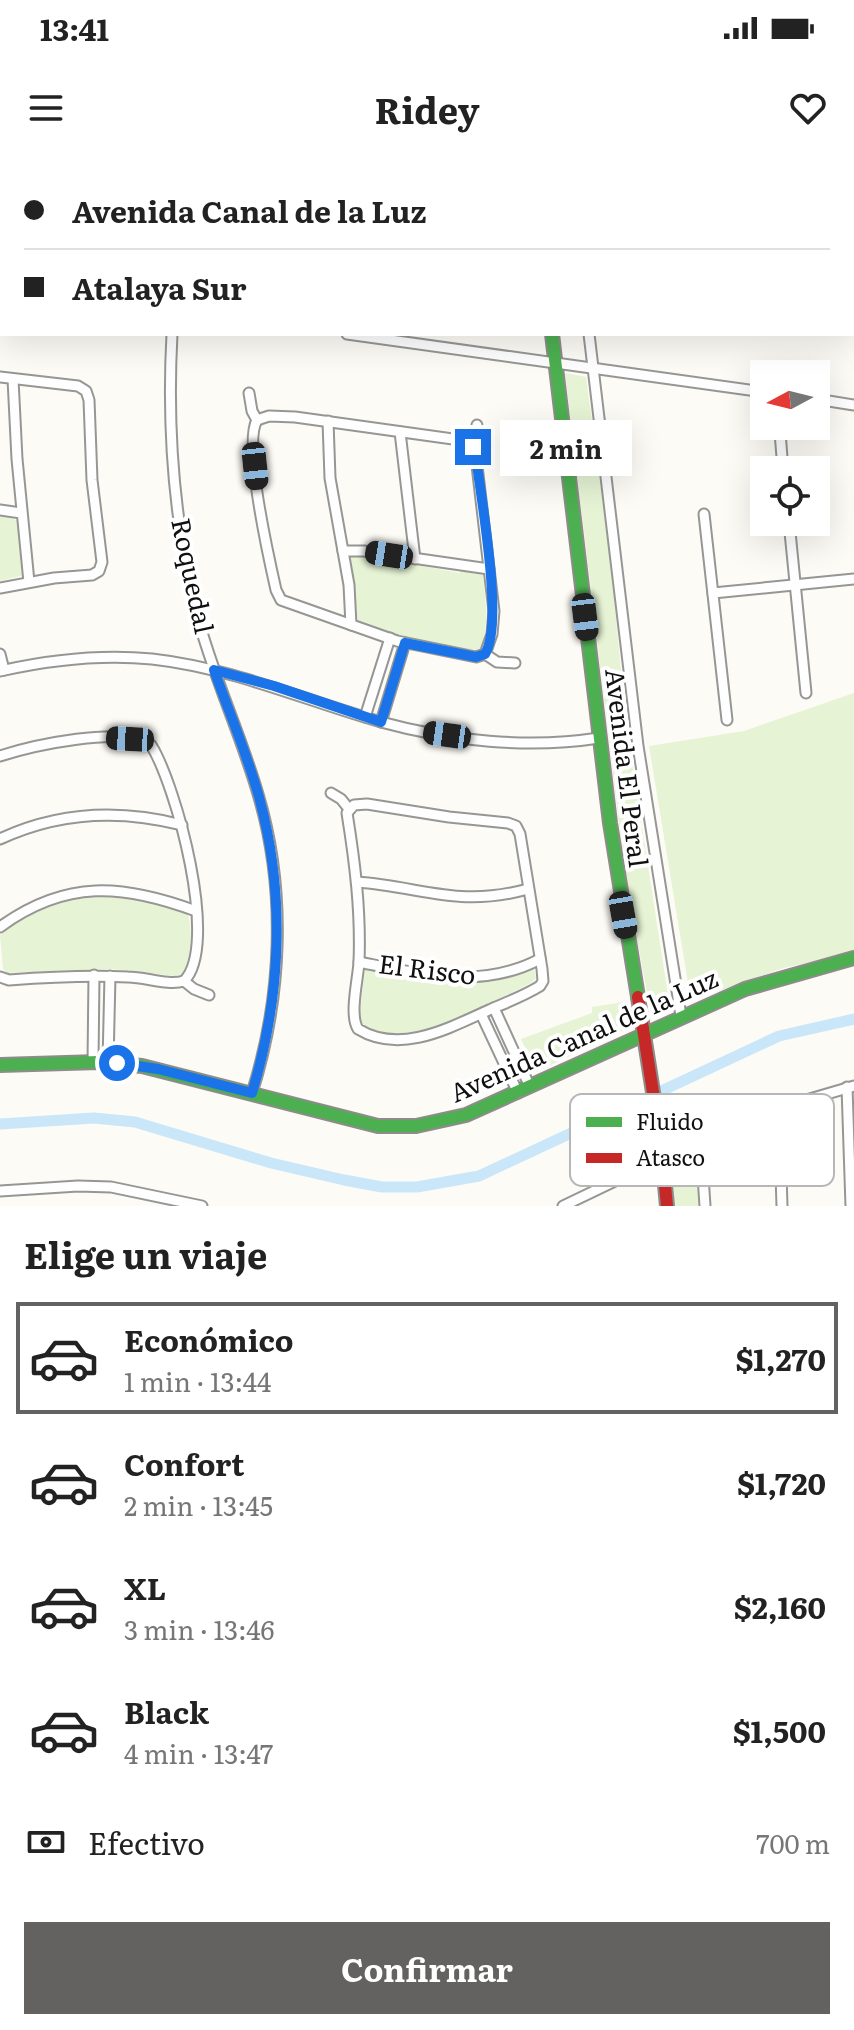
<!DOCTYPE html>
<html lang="es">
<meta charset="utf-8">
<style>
:root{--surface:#fff;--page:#f2f2f2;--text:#222;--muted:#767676;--line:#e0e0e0;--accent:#636260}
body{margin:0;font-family:Literata,serif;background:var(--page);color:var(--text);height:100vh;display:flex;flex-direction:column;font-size:30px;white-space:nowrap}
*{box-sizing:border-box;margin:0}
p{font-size:26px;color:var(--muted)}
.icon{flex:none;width:44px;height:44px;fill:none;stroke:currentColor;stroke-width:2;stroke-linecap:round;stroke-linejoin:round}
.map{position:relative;height:1046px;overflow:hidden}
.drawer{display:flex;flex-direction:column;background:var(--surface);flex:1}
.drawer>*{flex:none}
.hud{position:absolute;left:0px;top:0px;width:854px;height:176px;box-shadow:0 8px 32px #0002;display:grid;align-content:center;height:176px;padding:0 24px;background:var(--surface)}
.needle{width:52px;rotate:263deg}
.tools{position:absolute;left:750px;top:200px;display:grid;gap:16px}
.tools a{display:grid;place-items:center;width:80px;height:80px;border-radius:0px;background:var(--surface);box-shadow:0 8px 32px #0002;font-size:40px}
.end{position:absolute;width:36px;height:36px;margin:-18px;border:10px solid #1a73e8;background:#fff;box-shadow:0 0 0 4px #fff}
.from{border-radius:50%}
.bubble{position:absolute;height:56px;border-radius:0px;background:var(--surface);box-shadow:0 8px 32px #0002;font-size:26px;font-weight:700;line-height:56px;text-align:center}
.car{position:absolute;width:24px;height:48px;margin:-24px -12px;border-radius:10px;box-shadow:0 0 6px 2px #0007;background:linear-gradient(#222 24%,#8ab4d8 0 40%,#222 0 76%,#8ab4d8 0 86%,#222 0)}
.hud b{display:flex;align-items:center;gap:28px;height:76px;font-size:30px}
.hud b+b{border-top:2px solid var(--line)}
.hud i{width:20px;height:20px;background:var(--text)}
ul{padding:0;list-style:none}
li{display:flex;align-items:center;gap:24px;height:112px;margin:0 16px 12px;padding:0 8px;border:4px solid transparent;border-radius:0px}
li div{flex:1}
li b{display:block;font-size:30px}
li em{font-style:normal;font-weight:700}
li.on{border-color:var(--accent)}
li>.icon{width:72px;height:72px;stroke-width:1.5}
h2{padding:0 24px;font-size:36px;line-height:96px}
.pay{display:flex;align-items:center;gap:20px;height:88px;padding:0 24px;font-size:30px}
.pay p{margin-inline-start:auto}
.primary-button{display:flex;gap:16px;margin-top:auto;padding:16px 24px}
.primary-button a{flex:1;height:92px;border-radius:0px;background:var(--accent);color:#fff;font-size:32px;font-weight:700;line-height:92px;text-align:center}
.status{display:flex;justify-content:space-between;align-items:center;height:56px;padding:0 40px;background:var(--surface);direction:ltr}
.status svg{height:22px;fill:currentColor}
header{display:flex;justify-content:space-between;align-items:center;height:104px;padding:0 24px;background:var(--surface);font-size:36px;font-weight:700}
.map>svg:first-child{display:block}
</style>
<div class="status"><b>13:41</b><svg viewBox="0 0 49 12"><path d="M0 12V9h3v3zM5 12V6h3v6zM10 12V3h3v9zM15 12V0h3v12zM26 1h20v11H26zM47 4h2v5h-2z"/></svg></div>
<header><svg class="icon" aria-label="menu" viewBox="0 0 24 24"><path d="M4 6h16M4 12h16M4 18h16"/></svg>Ridey<svg class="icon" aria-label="heart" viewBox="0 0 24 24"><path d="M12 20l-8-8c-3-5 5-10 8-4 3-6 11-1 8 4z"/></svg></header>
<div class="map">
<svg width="854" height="1046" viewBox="0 0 854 1046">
<rect width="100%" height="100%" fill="#fcfbf6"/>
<g fill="#e6f3d4">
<polygon points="565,213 586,217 610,396 626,564 670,848 651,854 626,722"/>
<polygon points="0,355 19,361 24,415 0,421"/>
<path d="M353,393L460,413L461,409L483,414C485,438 490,464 481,488L475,490C438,484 391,480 358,460L355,452L347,397Z"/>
<polygon points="854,533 854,793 783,808 691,841 649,586 744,571"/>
<path d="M93,736C126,734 156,742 187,753C194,770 190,796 184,813L175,816L113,809L8,813L3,809L0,775C28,752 58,742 93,736Z"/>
<path d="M365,808C378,809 389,813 402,815C448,822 490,825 534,809L536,818L531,823C492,841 401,897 362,863L360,855Z"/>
<polygon points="624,842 629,868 536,912 521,879 592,853 592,847"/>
<polygon points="698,1016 700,1046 670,1046 669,1026"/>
</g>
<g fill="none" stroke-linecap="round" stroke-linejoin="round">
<polyline stroke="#c9e7f9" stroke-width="11" points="0,964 94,958 135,962 271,1003 344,1020 382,1027 417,1027 479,1016 779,876 854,859"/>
<g stroke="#969694" stroke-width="13">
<g id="street">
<polyline points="531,0 531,2"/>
<polyline points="568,0 568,2"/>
<polyline points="0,25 2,25"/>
<path d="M172,174C167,266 174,361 196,451C212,514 240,572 258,634C287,731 282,837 252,933"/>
<polyline points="347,174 764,232"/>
<polyline points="589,174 638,586 681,856"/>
<polyline points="0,217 78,226 86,231 89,240 92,320 102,402 99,411 92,415 54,418 0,428"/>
<polyline points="13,219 17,299 29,422"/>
<polyline points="249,233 252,251 257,260"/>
<polyline points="816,239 854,245"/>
<path d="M257,260C243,284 269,399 276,430L281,440L397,481L476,497L485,494L497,502L515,503"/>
<polyline points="257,260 269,256 295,257 460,280 471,284"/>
<polyline points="328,261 330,318 349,425 351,465"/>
<polyline points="400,272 415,399"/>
<polyline points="780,272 783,310"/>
<polyline points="471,284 476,297 494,451 492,474 485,494"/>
<polyline points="471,284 476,275 477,265"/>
<polyline points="0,350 21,353"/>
<polyline points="704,354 727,560"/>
<polyline points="789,362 806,533"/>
<polyline points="343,391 364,391 489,409"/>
<polyline points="713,433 854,419"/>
<polyline points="0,494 4,510"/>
<path d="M0,511C49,500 101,494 152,499C232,508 304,540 381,562C450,581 528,589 599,578"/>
<polyline points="365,557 390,478"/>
<polyline points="381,562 405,483"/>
<path d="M0,596C31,586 123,565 151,585C176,625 220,785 184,821"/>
<polyline points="331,633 341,639 349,649"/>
<path d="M367,644L449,657L508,663L516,666L520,674L542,809L543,821L540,826C524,836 505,843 489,850C449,868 400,895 358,869C349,855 358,820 359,802C361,751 355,703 347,653L354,645Z"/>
<path d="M0,679C58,652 120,649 182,665"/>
<path d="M357,722C423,727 459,748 528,729"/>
<path d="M0,767C66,719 123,724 196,751"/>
<path d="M359,802C420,814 482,830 540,799"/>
<path d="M0,817L9,820C49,817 88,815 128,817C146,817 168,826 184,821L194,829L209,835"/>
<polyline points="494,848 530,927"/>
<polyline points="481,854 518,933"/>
<polyline points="93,903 94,815"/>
<polyline points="108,903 110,816"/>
<polyline points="847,927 851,1046"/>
<polyline points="779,950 782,1046"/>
<polyline points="701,985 705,1046"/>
<polyline points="0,1031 78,1026 111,1027 202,1046"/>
<polyline points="563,1046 663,998 701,985 789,945 854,926"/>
</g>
</g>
<g stroke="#8d8c8a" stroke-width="16">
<g id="fast">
<polyline points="552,174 610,663 638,837"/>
<polyline points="0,905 99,902 142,906 378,966 416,966 466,955 745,829 854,798"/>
</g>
</g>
<g stroke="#8d8c8a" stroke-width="16">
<polyline id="jam" points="638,837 661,983 667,1046"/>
</g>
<use href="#street" stroke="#fffefe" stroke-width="9"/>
<use href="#fast" stroke="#4caf50" stroke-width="12"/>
<use href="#jam" stroke="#c62828" stroke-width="12"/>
</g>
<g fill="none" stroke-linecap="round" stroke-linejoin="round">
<path stroke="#1a73e8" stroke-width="10" d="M117,903L158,909L252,933C281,837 286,735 259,637C247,594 229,552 214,510L274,526L381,562L405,483L476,497L485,494C504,464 481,338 476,297L473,287"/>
</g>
<g text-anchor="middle" stroke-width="8" stroke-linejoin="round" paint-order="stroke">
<g font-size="26" fill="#101010" stroke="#fff">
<text transform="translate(192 416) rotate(78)" y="9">Roquedal</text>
<text transform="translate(626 608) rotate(83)" y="9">Avenida El Peral</text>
<text transform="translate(427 810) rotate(7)" y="9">El Risco</text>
<text transform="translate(584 876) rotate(-24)" y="9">Avenida Canal de la Luz</text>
</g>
</g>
<rect x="570" y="934" width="264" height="92" rx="12" fill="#fff" stroke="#b7b7b7" stroke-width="2"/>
<rect x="586" y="957" width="36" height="10" fill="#4caf50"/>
<rect x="586" y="993" width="36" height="10" fill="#c62828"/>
<g font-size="22" fill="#101010">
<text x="636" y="970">Fluido</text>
<text x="636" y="1006">Atasco</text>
</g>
</svg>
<div class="tools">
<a><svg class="needle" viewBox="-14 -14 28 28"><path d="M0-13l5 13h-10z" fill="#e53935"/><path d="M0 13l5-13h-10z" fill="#767676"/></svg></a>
<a><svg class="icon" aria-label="locate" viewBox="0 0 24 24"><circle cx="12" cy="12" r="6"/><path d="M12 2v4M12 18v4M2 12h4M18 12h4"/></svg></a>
</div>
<i class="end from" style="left:117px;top:903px"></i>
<i class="end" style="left:473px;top:287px"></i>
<div class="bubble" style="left:500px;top:260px;width:132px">2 min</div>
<i class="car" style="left:255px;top:306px;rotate:174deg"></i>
<i class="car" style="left:389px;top:395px;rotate:279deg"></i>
<i class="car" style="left:585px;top:457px;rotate:173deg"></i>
<i class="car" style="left:447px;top:575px;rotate:278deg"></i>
<i class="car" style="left:130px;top:579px;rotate:273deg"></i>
<i class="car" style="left:623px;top:755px;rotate:170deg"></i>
<div class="hud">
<b><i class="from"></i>Avenida Canal de la Luz</b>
<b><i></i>Atalaya Sur</b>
</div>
</div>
<section class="drawer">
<h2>Elige un viaje</h2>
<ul>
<li class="on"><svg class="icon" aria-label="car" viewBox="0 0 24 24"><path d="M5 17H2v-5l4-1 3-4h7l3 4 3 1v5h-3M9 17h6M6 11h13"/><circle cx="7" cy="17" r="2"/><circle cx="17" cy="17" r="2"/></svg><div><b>Económico</b><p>1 min · 13:44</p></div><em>$1,270</em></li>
<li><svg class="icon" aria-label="car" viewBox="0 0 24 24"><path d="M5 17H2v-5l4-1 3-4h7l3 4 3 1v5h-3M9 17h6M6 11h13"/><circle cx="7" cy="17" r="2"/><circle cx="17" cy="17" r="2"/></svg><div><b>Confort</b><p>2 min · 13:45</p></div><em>$1,720</em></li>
<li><svg class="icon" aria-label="car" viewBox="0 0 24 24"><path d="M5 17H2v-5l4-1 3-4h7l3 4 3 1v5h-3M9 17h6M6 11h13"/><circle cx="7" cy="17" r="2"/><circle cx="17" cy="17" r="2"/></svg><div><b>XL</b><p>3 min · 13:46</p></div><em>$2,160</em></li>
<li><svg class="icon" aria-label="car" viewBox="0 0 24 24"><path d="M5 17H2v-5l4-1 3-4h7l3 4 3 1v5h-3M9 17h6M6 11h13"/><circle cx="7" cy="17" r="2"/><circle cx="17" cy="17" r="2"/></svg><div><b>Black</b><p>4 min · 13:47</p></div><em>$1,500</em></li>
</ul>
<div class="pay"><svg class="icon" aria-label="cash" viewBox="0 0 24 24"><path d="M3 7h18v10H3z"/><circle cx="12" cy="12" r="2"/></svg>Efectivo<p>700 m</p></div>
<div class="primary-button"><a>Confirmar</a></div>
</section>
